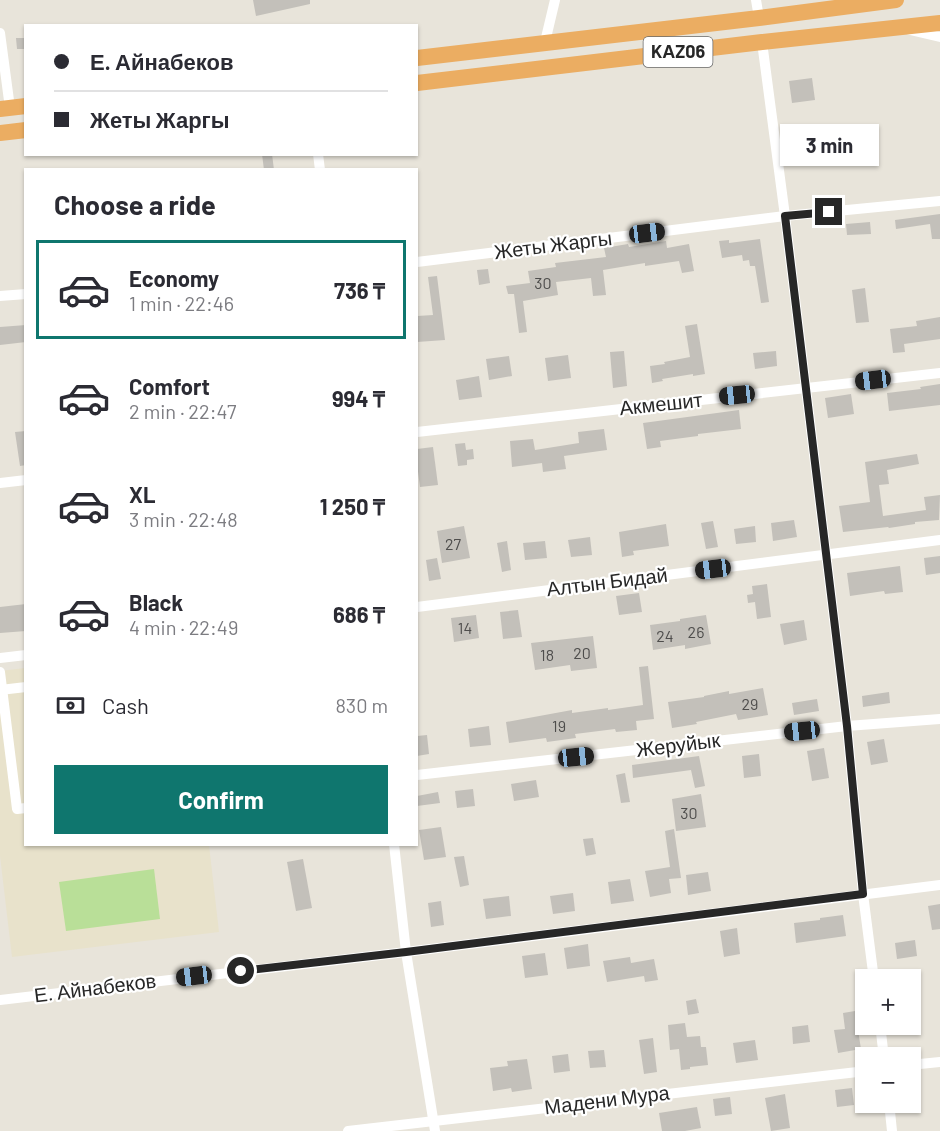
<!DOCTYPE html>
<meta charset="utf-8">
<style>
:root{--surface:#fff;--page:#f7f7f7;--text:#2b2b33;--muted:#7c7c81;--line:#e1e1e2;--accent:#0f766e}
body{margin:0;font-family:Barlow,sans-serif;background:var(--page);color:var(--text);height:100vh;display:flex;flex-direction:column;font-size:22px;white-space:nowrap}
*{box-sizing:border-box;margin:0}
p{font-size:20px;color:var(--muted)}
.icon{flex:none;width:33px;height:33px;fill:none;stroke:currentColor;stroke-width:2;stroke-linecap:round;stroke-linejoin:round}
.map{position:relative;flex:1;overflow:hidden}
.sheet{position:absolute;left:24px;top:168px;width:394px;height:678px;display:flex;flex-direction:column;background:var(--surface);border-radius:0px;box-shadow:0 2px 4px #0004}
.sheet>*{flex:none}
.hud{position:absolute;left:24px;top:24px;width:394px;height:132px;border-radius:0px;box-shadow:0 2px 4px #0004;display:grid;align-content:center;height:132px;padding:0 30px;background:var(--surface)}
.controls{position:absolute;left:855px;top:969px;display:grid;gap:12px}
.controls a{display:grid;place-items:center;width:66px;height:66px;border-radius:0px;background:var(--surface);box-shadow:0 2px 4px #0004;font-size:30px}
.end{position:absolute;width:27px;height:27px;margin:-14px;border:8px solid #272727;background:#fff;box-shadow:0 0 0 3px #fff}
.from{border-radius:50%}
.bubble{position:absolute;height:42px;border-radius:0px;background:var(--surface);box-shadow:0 2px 4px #0004;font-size:20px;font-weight:700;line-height:42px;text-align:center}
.car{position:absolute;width:18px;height:36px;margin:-18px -9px;border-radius:8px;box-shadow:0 0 4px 2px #0007;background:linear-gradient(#222 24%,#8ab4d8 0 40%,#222 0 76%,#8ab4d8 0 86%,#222 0)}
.hud b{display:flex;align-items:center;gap:21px;height:57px;font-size:22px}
.hud b+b{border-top:2px solid var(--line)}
.hud i{width:15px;height:15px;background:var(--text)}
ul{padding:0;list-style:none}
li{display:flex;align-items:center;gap:18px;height:99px;margin:0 12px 9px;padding:0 18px;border:3px solid transparent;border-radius:0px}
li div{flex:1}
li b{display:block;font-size:22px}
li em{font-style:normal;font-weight:700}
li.active{border-color:var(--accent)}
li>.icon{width:54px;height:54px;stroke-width:1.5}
h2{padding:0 30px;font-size:27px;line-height:72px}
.pay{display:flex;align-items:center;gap:15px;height:66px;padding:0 30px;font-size:22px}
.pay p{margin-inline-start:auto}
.primary-button{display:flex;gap:12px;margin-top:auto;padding:12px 30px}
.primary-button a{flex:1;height:69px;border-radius:0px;background:var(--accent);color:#fff;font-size:24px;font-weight:700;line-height:69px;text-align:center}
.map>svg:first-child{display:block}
</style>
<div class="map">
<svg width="940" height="1131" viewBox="0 0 940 1131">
<rect width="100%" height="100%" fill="#e8e4da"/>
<polygon fill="#e8e2cb" points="25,668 26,844 209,845 219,932 12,957 0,856 0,671"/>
<polygon fill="#b9df98" points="154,869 160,919 66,931 59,882"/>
<g fill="#c3c0ba">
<polygon points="253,0 310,0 310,4 256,16"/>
<polygon points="16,38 26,38 26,49 17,49"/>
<polygon points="812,78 815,100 792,103 789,81"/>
<polygon points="262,154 272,154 274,170 264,170"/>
<polygon points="940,214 940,239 932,239 930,224 896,229 895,220"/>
<polygon points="870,222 871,234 847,235 846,224"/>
<polygon points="760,239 769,302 761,303 755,266 750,266 749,260 743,261 742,255 722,258 719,241 729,240 729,243"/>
<polygon points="666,241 667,248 689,244 694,271 682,273 679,261 645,266 645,263 603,270 606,295 593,296 591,278 556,282 558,295 523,301 527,332 519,333 514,294 508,294 506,286 530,283 528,271 556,267 555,263 606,257 604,248 628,244 629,247"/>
<polygon points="488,269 490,283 479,285 477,270"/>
<polygon points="437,276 445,340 417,342 417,316 433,315 428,277"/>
<polygon points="865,288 869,322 856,323 852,290"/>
<polygon points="940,317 940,339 904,344 905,352 893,353 890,329 917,326 916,321"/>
<polygon points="697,324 705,374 693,376 693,374 662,379 663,381 652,383 650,366 665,364 664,362 690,357 685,326"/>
<polygon points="26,325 26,342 0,345 0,327"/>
<polygon points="624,351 627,386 613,388 610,352"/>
<polygon points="776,351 777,366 755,369 753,353"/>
<polygon points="568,355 571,378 548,381 545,358"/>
<polygon points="509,356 512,376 489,380 486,359"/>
<polygon points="479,376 482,397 459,400 456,380"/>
<polygon points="940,384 940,405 889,411 887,393 921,389 920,387"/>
<polygon points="851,394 854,414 828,418 825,398"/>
<polygon points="739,410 741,429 698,434 698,436 660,441 661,447 647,449 643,423"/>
<polygon points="604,429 607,450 564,456 566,469 543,472 542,463 512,467 510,441 533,439 535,450 579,443 578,432"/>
<polygon points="26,431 26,465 20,466 15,432"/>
<polygon points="465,443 466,450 473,449 474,459 467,460 467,465 458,466 455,444"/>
<polygon points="433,447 438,485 420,487 417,464 417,449"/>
<polygon points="917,454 919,464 887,470 889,484 879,485 883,516 926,510 924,497 940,495 939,520 915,522 915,524 889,528 888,527 843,532 839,506 870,502 865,462"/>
<polygon points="794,520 797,537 773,541 771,523"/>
<polygon points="713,521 718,547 706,549 701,523"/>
<polygon points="666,524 669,546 633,551 634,555 622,557 619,532"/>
<polygon points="464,526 470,558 442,563 437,531"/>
<polygon points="755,526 756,542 736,544 734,529"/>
<polygon points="590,537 592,555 571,557 568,540"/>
<polygon points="507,541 511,570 502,572 497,543"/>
<polygon points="545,541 547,558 525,560 523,543"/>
<polygon points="940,556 940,573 926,575 924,558"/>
<polygon points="437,558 441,579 429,581 426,560"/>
<polygon points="900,566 903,592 885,594 884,591 850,596 847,573"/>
<polygon points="767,584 771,617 757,619 755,602 748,603 747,595 753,594 752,586"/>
<polygon points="639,593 642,612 619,615 616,596"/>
<polygon points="26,604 26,631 0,633 0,607"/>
<polygon points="518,610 522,637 503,639 500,612"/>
<polygon points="476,615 479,638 454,642 451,618"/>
<polygon points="706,615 711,644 685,649 685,645 653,650 650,625 680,621 680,619"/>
<polygon points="804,620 807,640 784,645 780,624"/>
<polygon points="593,636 597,668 571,671 570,665 535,670 531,643"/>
<polygon points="648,666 654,719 636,721 637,730 616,732 615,729 575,734 576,738 547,742 546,738 509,743 506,722 572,710 572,713 608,708 608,710 643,705 639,667"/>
<polygon points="763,688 768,715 738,720 736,714 696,722 697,724 672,728 668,702 704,697 704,696 729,691 729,694"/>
<polygon points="889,692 890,703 863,707 862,696"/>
<polygon points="817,699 819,711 794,715 792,703"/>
<polygon points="489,726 491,745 470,747 468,729"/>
<polygon points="427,735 429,754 417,756 417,736"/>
<polygon points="884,739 888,762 871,765 867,742"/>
<polygon points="824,748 829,778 812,781 807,751"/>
<polygon points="759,754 761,776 744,778 742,756"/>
<polygon points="699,756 705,786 695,788 691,770 633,778 632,765"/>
<polygon points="625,773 630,802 621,803 616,775"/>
<polygon points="536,780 539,797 514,801 511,784"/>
<polygon points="473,789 475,806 457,808 455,791"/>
<polygon points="438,792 440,803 417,806 417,796"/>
<polygon points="701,794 706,827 676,831 672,799"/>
<polygon points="441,827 446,857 424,860 419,830"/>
<polygon points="674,829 681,878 669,879 671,893 650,897 645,871 670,867 665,831"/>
<polygon points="593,838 596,854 586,856 583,839"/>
<polygon points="464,856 469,885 460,887 454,857"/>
<polygon points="303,859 312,908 296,911 287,862"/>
<polygon points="708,872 711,891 688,895 686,875"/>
<polygon points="630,879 634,901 611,904 608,882"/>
<polygon points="573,893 575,911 553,914 550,896"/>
<polygon points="509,896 511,916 486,919 483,899"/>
<polygon points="441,901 444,925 431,927 428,903"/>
<polygon points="940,904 940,929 932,930 928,906"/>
<polygon points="843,915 846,936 796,943 794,923 820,920 820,918"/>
<polygon points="737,928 740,954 724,957 720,931"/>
<polygon points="915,940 917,956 897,959 895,943"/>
<polygon points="588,944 590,966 567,969 564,948"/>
<polygon points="545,953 548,975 525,978 522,956"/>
<polygon points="630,957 631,963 654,959 658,980 645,982 644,976 607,982 603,961"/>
<polygon points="696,999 699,1013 688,1015 686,1001"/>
<polygon points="855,1011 861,1049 838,1053 834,1030 845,1029 843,1013"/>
<polygon points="685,1023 687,1037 700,1036 701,1047 706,1047 708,1065 690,1067 690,1069 681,1070 679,1049 670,1050 668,1025"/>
<polygon points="808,1025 810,1042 793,1044 792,1027"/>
<polygon points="653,1038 657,1072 644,1074 639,1040"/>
<polygon points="755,1040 758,1060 736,1063 733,1043"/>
<polygon points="604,1050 606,1067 590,1068 588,1051"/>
<polygon points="568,1054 570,1071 554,1073 552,1056"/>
<polygon points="527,1059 532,1089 512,1092 511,1088 493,1091 490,1068 508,1066 507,1061"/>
<polygon points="852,1088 854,1105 837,1107 835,1090"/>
<polygon points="785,1094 790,1128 771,1131 765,1098"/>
<polygon points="730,1097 732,1114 715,1116 713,1099"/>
<polygon points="697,1107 701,1128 685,1131 662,1131 659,1113"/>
</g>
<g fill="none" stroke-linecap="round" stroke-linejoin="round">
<g stroke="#fff" stroke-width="10">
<polyline points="756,0 759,18"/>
<polyline points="910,30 940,37"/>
<polyline points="0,33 10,108"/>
<polyline points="545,42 555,0"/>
<polyline points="762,42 785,216 847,726 863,894 874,980"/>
<polyline points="318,154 320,170"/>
<polyline points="417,262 785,216 940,201"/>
<polyline points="0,296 26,294"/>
<polyline points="417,432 940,373"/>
<polyline points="0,483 26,480"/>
<polyline points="417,607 940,540"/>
<polyline points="0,658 26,655"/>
<polyline points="0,672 17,809 26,808"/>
<polyline points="0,690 26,687"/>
<polyline points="417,775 847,726 940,719"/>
<polyline points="394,844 406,952 435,1131"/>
<polyline points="0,1000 406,952 940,885"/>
<polyline points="880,1024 884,1058"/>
<polyline points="910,1065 940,1062"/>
<polyline points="889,1102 892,1131"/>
<polyline points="348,1131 866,1071"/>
</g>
<g stroke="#ebad62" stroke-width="16">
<polyline points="417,58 759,18 896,0"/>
<polyline points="417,83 762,42 940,23"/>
<polyline points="0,109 26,106"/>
<polyline points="0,133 26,130"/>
</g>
</g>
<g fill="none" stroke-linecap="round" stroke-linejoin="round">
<polyline stroke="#272727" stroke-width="8" points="241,971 406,952 863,894 847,726 785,216 829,212"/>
</g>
<g text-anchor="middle" stroke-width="4.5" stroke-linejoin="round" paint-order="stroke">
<g font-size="16" fill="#4e4d4c">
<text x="543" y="289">30</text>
<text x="453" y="550">27</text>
<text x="465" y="634">14</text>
<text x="696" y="638">26</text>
<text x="665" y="642">24</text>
<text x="582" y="659">20</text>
<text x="547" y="661">18</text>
<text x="750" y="710">29</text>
<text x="559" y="732">19</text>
<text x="689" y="819">30</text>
</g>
<rect fill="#fff" stroke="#686868" stroke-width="1.5" x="643.5" y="37" width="69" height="30" rx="4.5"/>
<g font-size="18" font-weight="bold" fill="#272727">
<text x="678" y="58">KАZ06</text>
</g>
<g font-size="20" fill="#272727" stroke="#fff">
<text transform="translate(553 245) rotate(-7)" y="7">Жеты Жаргы</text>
<text transform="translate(661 404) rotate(-6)" y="7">Акмешит</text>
<text transform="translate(607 582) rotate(-7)" y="7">Алтын Бидай</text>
<text transform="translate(678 745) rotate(-7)" y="7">Жеруйык</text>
<text transform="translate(95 988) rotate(-7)" y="7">Е. Айнабеков</text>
<text transform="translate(607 1100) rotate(-7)" y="7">Мадени Мура</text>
</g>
</g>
</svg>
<div class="controls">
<a>+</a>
<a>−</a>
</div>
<i class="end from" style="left:241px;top:971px"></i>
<i class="end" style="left:829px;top:212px"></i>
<div class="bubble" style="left:780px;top:124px;width:99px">3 min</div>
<i class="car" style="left:647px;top:233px;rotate:83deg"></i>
<i class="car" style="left:873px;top:380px;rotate:263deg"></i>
<i class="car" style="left:737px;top:395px;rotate:264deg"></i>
<i class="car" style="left:713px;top:569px;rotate:263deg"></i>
<i class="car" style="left:802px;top:731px;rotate:264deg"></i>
<i class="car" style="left:576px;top:757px;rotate:84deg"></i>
<i class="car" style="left:194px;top:976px;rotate:263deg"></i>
<div class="hud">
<b><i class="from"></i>Е. Айнабеков</b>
<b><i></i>Жеты Жаргы</b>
</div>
<section class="sheet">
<h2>Choose a ride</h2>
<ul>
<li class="active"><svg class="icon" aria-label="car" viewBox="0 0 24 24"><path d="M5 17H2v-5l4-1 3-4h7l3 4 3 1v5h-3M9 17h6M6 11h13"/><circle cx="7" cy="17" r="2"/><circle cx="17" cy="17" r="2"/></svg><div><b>Economy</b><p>1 min · 22:46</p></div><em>736 ₸</em></li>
<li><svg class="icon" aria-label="car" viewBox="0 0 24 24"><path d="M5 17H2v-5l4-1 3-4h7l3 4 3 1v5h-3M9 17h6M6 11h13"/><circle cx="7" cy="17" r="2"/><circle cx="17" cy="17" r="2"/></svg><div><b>Comfort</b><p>2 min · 22:47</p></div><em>994 ₸</em></li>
<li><svg class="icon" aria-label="car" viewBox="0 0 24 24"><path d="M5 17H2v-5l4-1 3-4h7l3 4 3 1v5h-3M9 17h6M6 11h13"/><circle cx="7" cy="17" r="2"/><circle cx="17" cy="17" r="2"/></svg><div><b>XL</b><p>3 min · 22:48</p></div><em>1 250 ₸</em></li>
<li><svg class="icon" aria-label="car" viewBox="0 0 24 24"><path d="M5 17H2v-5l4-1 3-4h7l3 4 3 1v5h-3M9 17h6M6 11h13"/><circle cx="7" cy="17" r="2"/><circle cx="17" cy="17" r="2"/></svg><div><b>Black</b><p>4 min · 22:49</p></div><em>686 ₸</em></li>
</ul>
<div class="pay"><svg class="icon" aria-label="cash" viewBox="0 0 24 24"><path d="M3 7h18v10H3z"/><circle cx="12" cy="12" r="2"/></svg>Cash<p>830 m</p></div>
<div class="primary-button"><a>Confirm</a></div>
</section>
</div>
